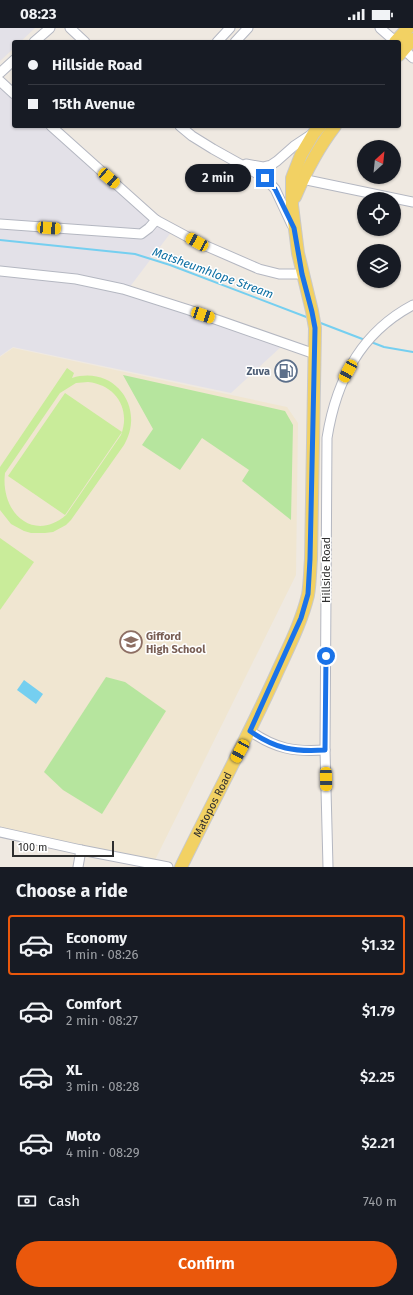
<!DOCTYPE html>
<meta charset="utf-8">
<style>
:root{--surface:#171b24;--page:#20242c;--text:#f1f3f6;--muted:#9ea1a6;--line:#363941;--accent:#ea580c}
body{margin:0;font-family:"Fira Sans",sans-serif;background:var(--page);color:var(--text);height:100vh;display:flex;flex-direction:column;font-size:15px;white-space:nowrap}
*{box-sizing:border-box;margin:0}
p{font-size:13px;color:var(--muted)}
.icon{flex:none;width:22px;height:22px;fill:none;stroke:currentColor;stroke-width:2;stroke-linecap:round;stroke-linejoin:round}
.map{position:relative;height:839px;overflow:hidden}
.panel{display:flex;flex-direction:column;background:var(--surface);flex:1}
.panel>*{flex:none}
.guide{position:absolute;left:12px;top:12px;width:389px;height:88px;border-radius:4px;box-shadow:0 1px 3px #0004;display:grid;align-content:center;height:88px;padding:0 16px;background:var(--surface)}
.needle{width:26px;rotate:27deg}
.fabs{position:absolute;left:357px;top:112px;display:grid;gap:8px}
.fabs a{display:grid;place-items:center;width:44px;height:44px;border-radius:50%;background:var(--surface);box-shadow:0 1px 3px #0004;font-size:20px}
.scale{position:absolute;left:12px;bottom:10px;width:102px;box-sizing:border-box;padding-left:4px;border:2px solid #2e2e2e;border-top:0;font-size:11px;line-height:14px;white-space:nowrap;color:#2e2e2e;-webkit-text-stroke:3px #fff;paint-order:stroke}
.end{position:absolute;width:18px;height:18px;margin:-9px;border:5px solid #1a73e8;background:#fff;box-shadow:0 0 0 2px #fff}
.from{border-radius:50%}
.bubble{position:absolute;height:28px;border-radius:14px;background:var(--surface);box-shadow:0 1px 3px #0004;font-size:13px;font-weight:600;line-height:28px;text-align:center}
.car{position:absolute;width:12px;height:24px;margin:-12px -6px;border-radius:5px;box-shadow:0 0 3px 1px #0007;background:linear-gradient(#f5c518 24%,#345 0 40%,#f5c518 0 76%,#345 0 86%,#f5c518 0)}
.guide b{display:flex;align-items:center;gap:14px;height:38px;font-size:15px}
.guide b+b{border-top:1px solid var(--line)}
.guide i{width:10px;height:10px;background:var(--text)}
ul{padding:0;list-style:none}
li{display:flex;align-items:center;gap:12px;height:60px;margin:0 8px 6px;padding:0 8px;border:2px solid transparent;border-radius:4px}
li div{flex:1}
li b{display:block;font-size:15px}
li em{font-style:normal;font-weight:600}
li.current{border-color:var(--accent)}
li>.icon{width:36px;height:36px;stroke-width:1.5}
h2{padding:0 16px;font-size:18px;line-height:48px}
.pay{display:flex;align-items:center;gap:10px;height:44px;padding:0 16px;font-size:15px}
.pay p{margin-inline-start:auto}
.cta{display:flex;gap:8px;margin-top:auto;padding:8px 16px}
.cta a{flex:1;height:46px;border-radius:24px;background:var(--accent);color:#fff;font-size:16px;font-weight:600;line-height:46px;text-align:center}
.status{display:flex;justify-content:space-between;align-items:center;height:28px;padding:0 20px;background:var(--surface);direction:ltr}
.status svg{height:11px;fill:currentColor}
.map>svg:first-child{display:block}
</style>
<div class="status"><b>08:23</b><svg viewBox="0 0 49 12"><path d="M0 12V9h3v3zM5 12V6h3v6zM10 12V3h3v9zM15 12V0h3v12zM26 1h20v11H26zM47 4h2v5h-2z"/></svg></div>
<div class="map">
<svg width="413" height="839" viewBox="0 0 413 839">
<rect width="100%" height="100%" fill="#efe9e1"/>
<g fill="#e3e1e8">
<polygon points="0,0 35,0 20,14 14,14 14,20 0,33"/>
<polygon points="0,48 14,61 14,98 55,98 172,203 126,264 283,317 231,365 13,319 0,328"/>
</g>
<polygon fill="#f0e6d1" points="13,320 287,379 298,395 296,547 154,834 0,801 0,329"/>
<g fill="#b6e59e">
<polygon points="123,347 285,383 293,397 291,492 242,453 249,442 202,410 180,442 142,417 153,401"/>
<polygon points="106,649 125,654 166,683 102,786 63,762 44,744"/>
</g>
<g fill="#c9ec9a" fill-rule="evenodd">
<path d="M67,340L74,345L72,350C114,337 146,379 124,417L71,492L66,497L53,504L45,505H31L24,503L11,496L0,482V439ZM88,354C116,357 131,381 121,407L66,487C34,515 0,485 5,445L60,365L76,355Z"/>
<polygon points="65,365 122,404 65,487 8,448"/>
<polygon points="0,510 34,534 0,582"/>
</g>
<polygon fill="#75cff0" points="24,652 43,666 36,676 17,662"/>
<g fill="none" stroke-linecap="round" stroke-linejoin="round">
<g stroke="#75cff0" stroke-width="2">
<polyline points="0,212 135,226 170,237 309,290"/>
<polyline points="318,294 365,312"/>
<polyline points="371,314 384,319 413,324"/>
</g>
<g stroke="#b4b7c1" stroke-width="11">
<g id="minor">
<polyline points="70,0 85,14"/>
<polyline points="380,0 396,14"/>
<polyline points="34,14 50,0"/>
<polyline points="217,14 230,0"/>
<polyline points="235,14 248,0"/>
<polyline points="399,17 413,30"/>
<polyline points="0,45 14,32"/>
<polyline points="0,53 14,66"/>
<polyline points="51,98 156,192 197,214 259,241 279,246 302,246"/>
<polyline points="180,98 192,108 213,121 265,150 275,161 292,197"/>
<polyline points="246,136 263,139 271,137 277,133 294,118 312,106"/>
<polyline points="302,151 413,174"/>
<polyline points="0,196 141,206 149,200 156,192"/>
<polyline points="0,243 76,251 123,261 189,282 315,326"/>
<path d="M250,703C276,721 294,724 325,722"/>
<polyline points="0,804 81,822 168,839"/>
<polyline points="78,839 81,822"/>
<path d="M328,839L325,722L327,410C336,353 360,305 413,277"/>
</g>
</g>
<g stroke="#c9c9c9" stroke-width="14">
<g id="major">
<polyline points="395,14 408,0"/>
<polyline points="399,27 413,11"/>
<path d="M295,169C306,143 318,120 335,98"/>
<path id="s1" d="M181,839C212,775 246,713 275,649C287,622 301,596 308,567C310,556 310,543 311,531L315,300L312,283L298,225L292,177V150L301,127L314,105L320,98"/>
</g>
</g>
<use href="#minor" stroke="#fff" stroke-width="9"/>
<use href="#major" stroke="#f2d163" stroke-width="12"/>
</g>
<g fill="none" stroke-linecap="round" stroke-linejoin="round">
<path stroke="#1a73e8" stroke-width="5" d="M265,150L275,161L294,200L302,246L312,284L315,300L310,531L308,566L301,590L250,703C276,721 294,724 325,722L326,628"/>
</g>
<defs>
<g id="fuel-ring" transform="scale(1.15)"><circle r="9.5" fill="#fff" stroke="#5c6f8a" stroke-width="1.5"/><path d="M-5.5-6h7V0h2V4h1.3V-2.5L3-4.5l.8-.8L6-3V5H2.5V1h-1V6h-7ZM-4.2-4.7v3.2H.2V-4.7Z" fill="#5c6f8a"/></g>
<g id="school-ring" transform="scale(1.15)"><circle r="9.5" fill="#fff" stroke="#8d6e63" stroke-width="1.5"/><path d="M0-5L7-2L0 1L-7-2ZM-4 1L0 2.5L4 1V4Q0 6-4 4Z" fill="#8d6e63"/></g>
</defs>
<g fill-rule="evenodd">
<use href="#fuel-ring" x="286" y="343"/>
<use href="#school-ring" x="131" y="614"/>
</g>
<g text-anchor="middle" stroke-width="3" stroke-linejoin="round" paint-order="stroke">
<g font-size="11" font-weight="bold" fill="#4e5e75" stroke="#fff" text-anchor="end">
<text x="270" y="347">Zuva</text>
</g>
<g font-size="11" fill="#2e2e2e" stroke="#fff">
<text transform="translate(326 542) rotate(-90)" y="4">Hillside Road</text>
<text dy="4" stroke="none"><textPath href="#s1" startOffset="70">Matopos Road</textPath></text>
</g>
<g font-size="11" font-weight="bold" fill="#785e54" stroke="#fff" text-anchor="start">
<text x="146" y="612">Gifford<tspan x="146" dy="13">High School</tspan></text>
</g>
<g font-size="12" font-style="italic" fill="#0d6fa3" stroke="#fff">
<text transform="translate(213 245) rotate(20)" y="4">Matsheumhlope Stream</text>
</g>
</g>
</svg>
<div class="fabs">
<a><svg class="needle" viewBox="-14 -14 28 28"><path d="M0-13l5 13h-10z" fill="#e53935"/><path d="M0 13l5-13h-10z" fill="#9ea1a6"/></svg></a>
<a><svg class="icon" aria-label="locate" viewBox="0 0 24 24"><circle cx="12" cy="12" r="6"/><path d="M12 2v4M12 18v4M2 12h4M18 12h4"/></svg></a>
<a><svg class="icon" aria-label="layers" viewBox="0 0 24 24"><path d="M12 4l9 5-9 5-9-5zM3 14l9 5 9-5"/></svg></a>
</div>
<div class="scale">100 m</div>
<i class="end from" style="left:326px;top:628px"></i>
<i class="end" style="left:265px;top:150px"></i>
<div class="bubble" style="left:185px;top:136px;width:66px">2 min</div>
<i class="car" style="left:109px;top:150px;rotate:131deg"></i>
<i class="car" style="left:49px;top:200px;rotate:94deg"></i>
<i class="car" style="left:197px;top:214px;rotate:299deg"></i>
<i class="car" style="left:203px;top:287px;rotate:109deg"></i>
<i class="car" style="left:348px;top:343px;rotate:209deg"></i>
<i class="car" style="left:240px;top:723px;rotate:209deg"></i>
<i class="car" style="left:326px;top:751px;rotate:179deg"></i>
<div class="guide">
<b><i class="from"></i>Hillside Road</b>
<b><i></i>15th Avenue</b>
</div>
</div>
<section class="panel">
<h2>Choose a ride</h2>
<ul>
<li class="current"><svg class="icon" aria-label="car" viewBox="0 0 24 24"><path d="M5 17H2v-5l4-1 3-4h7l3 4 3 1v5h-3M9 17h6M6 11h13"/><circle cx="7" cy="17" r="2"/><circle cx="17" cy="17" r="2"/></svg><div><b>Economy</b><p>1 min · 08:26</p></div><em>$1.32</em></li>
<li><svg class="icon" aria-label="car" viewBox="0 0 24 24"><path d="M5 17H2v-5l4-1 3-4h7l3 4 3 1v5h-3M9 17h6M6 11h13"/><circle cx="7" cy="17" r="2"/><circle cx="17" cy="17" r="2"/></svg><div><b>Comfort</b><p>2 min · 08:27</p></div><em>$1.79</em></li>
<li><svg class="icon" aria-label="car" viewBox="0 0 24 24"><path d="M5 17H2v-5l4-1 3-4h7l3 4 3 1v5h-3M9 17h6M6 11h13"/><circle cx="7" cy="17" r="2"/><circle cx="17" cy="17" r="2"/></svg><div><b>XL</b><p>3 min · 08:28</p></div><em>$2.25</em></li>
<li><svg class="icon" aria-label="car" viewBox="0 0 24 24"><path d="M5 17H2v-5l4-1 3-4h7l3 4 3 1v5h-3M9 17h6M6 11h13"/><circle cx="7" cy="17" r="2"/><circle cx="17" cy="17" r="2"/></svg><div><b>Moto</b><p>4 min · 08:29</p></div><em>$2.21</em></li>
</ul>
<div class="pay"><svg class="icon" aria-label="cash" viewBox="0 0 24 24"><path d="M3 7h18v10H3z"/><circle cx="12" cy="12" r="2"/></svg>Cash<p>740 m</p></div>
<div class="cta"><a>Confirm</a></div>
</section>
